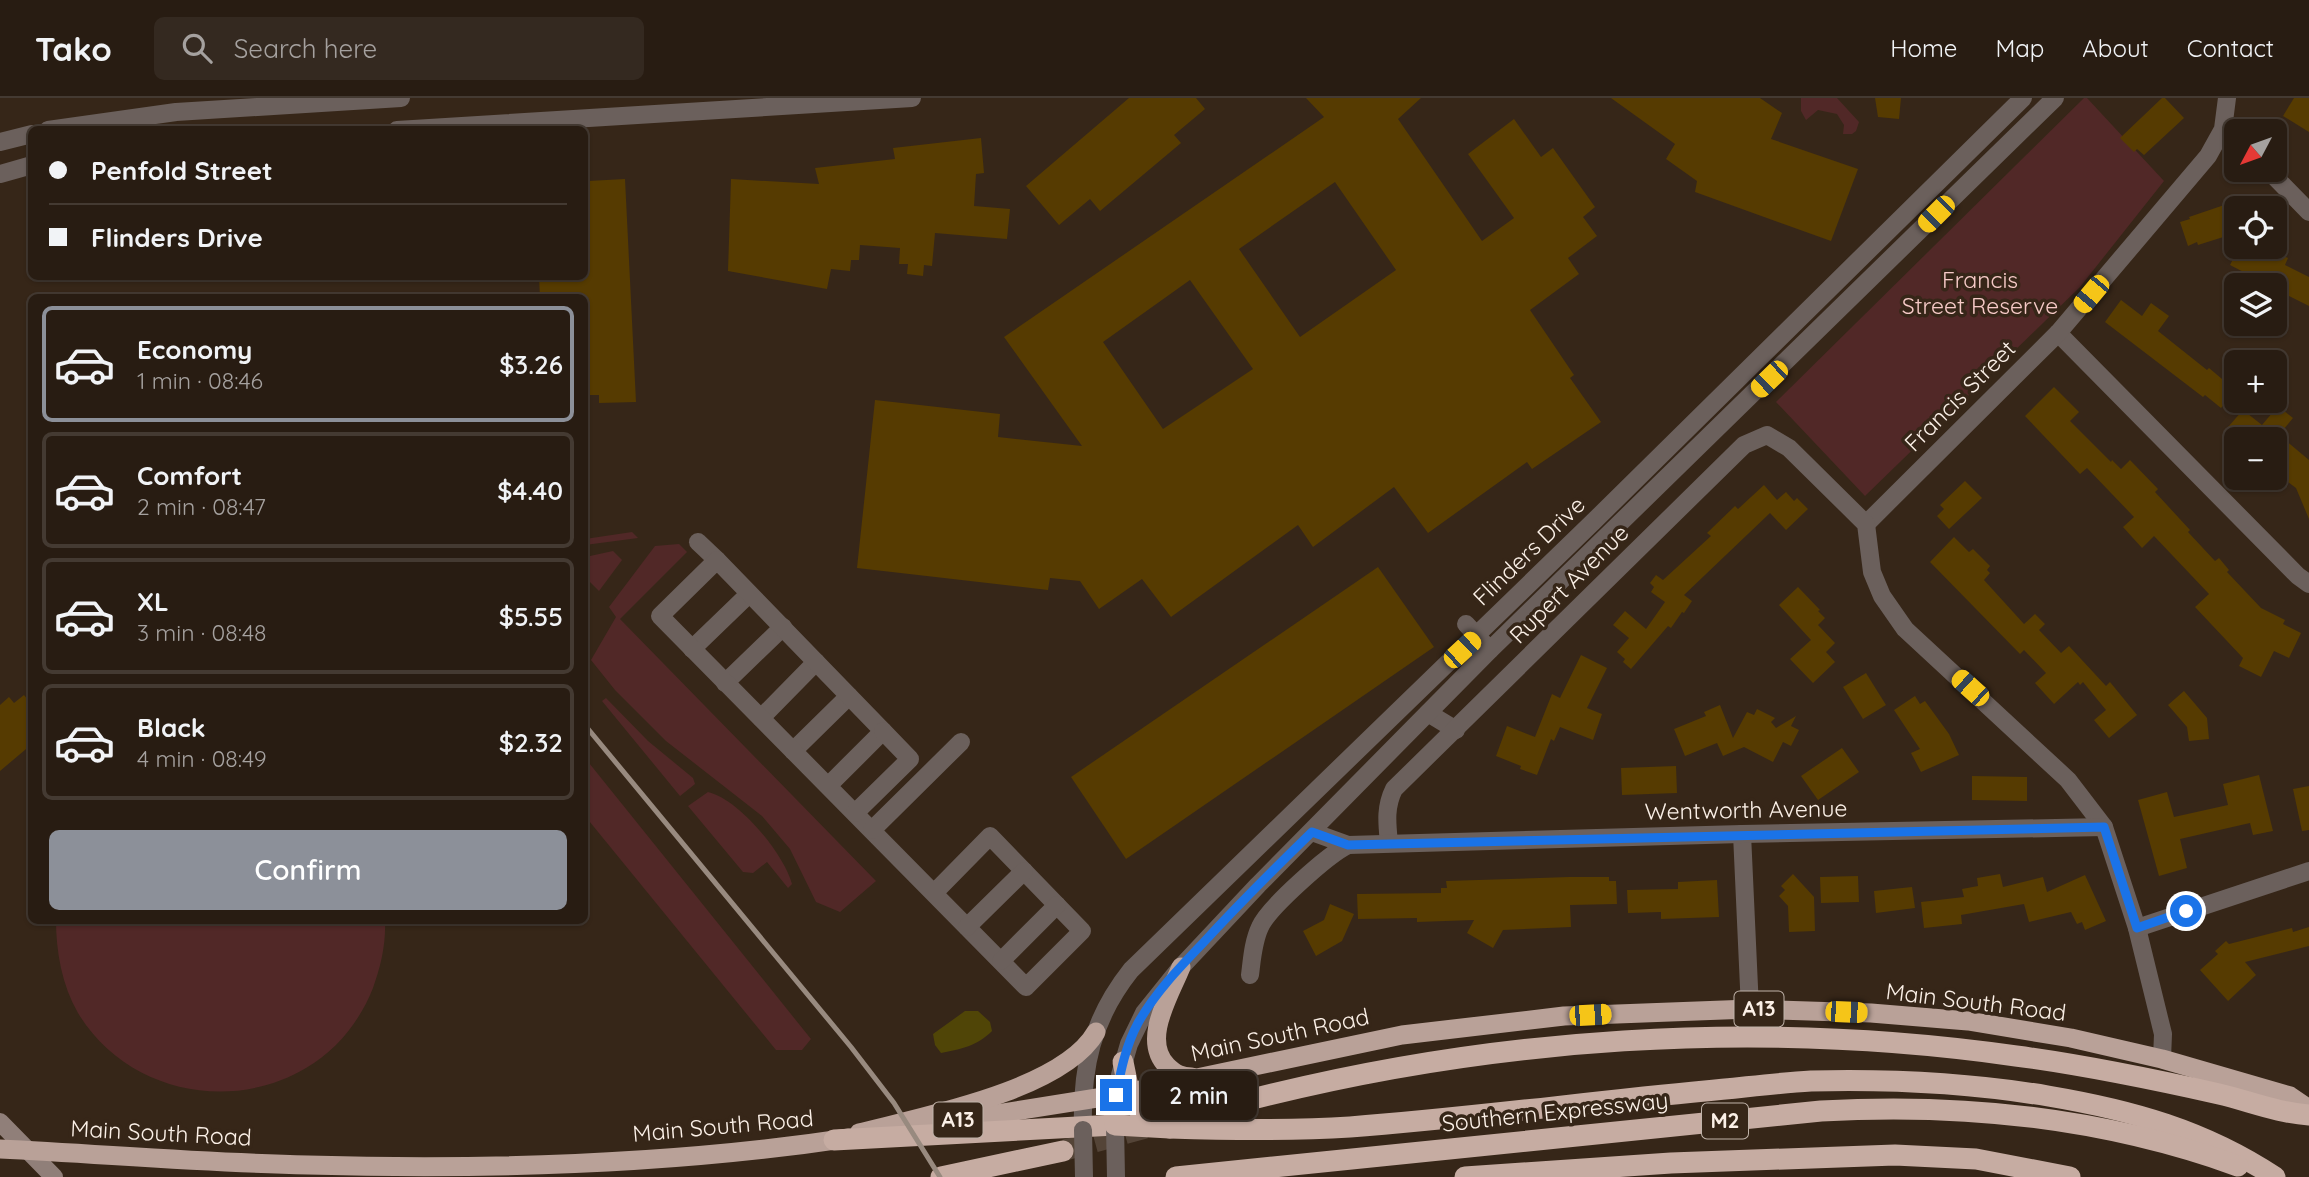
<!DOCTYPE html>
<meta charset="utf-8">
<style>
:root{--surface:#281c12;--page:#342920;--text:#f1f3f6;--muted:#a5a19f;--line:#443a32;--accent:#8c9099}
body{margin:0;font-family:Quicksand,sans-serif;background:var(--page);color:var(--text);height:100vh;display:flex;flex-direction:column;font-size:26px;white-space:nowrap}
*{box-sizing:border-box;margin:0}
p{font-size:23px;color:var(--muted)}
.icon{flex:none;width:38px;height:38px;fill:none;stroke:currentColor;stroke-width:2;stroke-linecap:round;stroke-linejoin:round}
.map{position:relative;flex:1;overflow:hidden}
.drawer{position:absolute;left:28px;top:196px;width:560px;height:630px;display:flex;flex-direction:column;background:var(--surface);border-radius:10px;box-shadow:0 2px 5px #0004,0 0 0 2px var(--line)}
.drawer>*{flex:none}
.top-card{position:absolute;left:28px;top:28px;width:560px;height:154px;border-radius:10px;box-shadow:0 2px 5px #0004,0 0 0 2px var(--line);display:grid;align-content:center;height:154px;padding:0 21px;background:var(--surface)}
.needle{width:46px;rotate:229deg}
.tools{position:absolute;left:2224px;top:21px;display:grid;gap:14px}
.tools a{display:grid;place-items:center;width:63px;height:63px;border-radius:10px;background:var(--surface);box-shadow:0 2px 5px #0004,0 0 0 2px var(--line);font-size:35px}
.end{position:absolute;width:32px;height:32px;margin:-16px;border:9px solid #1a73e8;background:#fff;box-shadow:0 0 0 4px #fff}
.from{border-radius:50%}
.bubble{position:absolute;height:49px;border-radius:10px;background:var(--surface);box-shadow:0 2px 5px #0004,0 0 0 2px var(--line);font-size:23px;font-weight:600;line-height:49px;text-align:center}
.car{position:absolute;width:21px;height:42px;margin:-21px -10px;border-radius:9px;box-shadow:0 0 5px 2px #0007;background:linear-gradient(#f5c518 24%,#345 0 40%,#f5c518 0 76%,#345 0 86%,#f5c518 0)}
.top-card b{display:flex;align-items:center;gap:24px;height:66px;font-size:26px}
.top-card b+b{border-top:2px solid var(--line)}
.top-card i{width:18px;height:18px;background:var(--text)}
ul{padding:12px 0 0;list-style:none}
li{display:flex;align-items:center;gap:21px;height:116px;margin:0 14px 10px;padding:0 7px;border:4px solid var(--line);border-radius:10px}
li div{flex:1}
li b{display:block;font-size:26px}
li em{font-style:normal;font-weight:600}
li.on{border-color:var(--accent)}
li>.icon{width:63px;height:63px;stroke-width:1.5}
.action{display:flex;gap:14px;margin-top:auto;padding:14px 21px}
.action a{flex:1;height:80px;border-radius:10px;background:var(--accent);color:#fff;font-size:28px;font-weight:600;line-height:80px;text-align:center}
header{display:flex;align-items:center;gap:42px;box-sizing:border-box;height:98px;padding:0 35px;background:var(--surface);border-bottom:2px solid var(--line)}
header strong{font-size:33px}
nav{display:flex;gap:38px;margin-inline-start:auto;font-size:24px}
.search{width:490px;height:63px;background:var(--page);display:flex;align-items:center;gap:18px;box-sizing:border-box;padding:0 24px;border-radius:10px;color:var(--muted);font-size:26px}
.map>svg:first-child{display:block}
</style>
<header>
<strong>Tako</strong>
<div class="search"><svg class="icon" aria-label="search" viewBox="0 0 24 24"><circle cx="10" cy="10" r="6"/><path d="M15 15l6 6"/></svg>Search here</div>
<nav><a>Home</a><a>Map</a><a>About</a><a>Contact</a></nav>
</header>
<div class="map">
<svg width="2309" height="1079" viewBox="0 0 2309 1079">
<rect width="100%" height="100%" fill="#362618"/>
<g fill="#512827">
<polygon points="1801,0 1837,0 1859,24 1856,33 1852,36 1843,36 1844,27 1837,16 1818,12 1806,22 1801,13"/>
<polygon points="2084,0 2087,0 2164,83 2080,189 1865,398 1776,304"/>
<polygon points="632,434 638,440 585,447 585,441"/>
<polygon points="679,446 687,454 620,521 876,783 840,814 816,804 790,751 762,718 666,643 615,592 591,562 616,519 609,509 655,448"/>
<polygon points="613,453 622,462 599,493 586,480 590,458"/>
<polygon points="606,600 648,643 693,680 695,686 680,698 602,603"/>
<polygon points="585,660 811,941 802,952 776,952 585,718"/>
<path d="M708,694C739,701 784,756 792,786L788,790L767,764L753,775L743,774L688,708Z"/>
<path d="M385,822C386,846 381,868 373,890C360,923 337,952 306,970C229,1016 125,993 78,915C62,887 56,854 56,822Z"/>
</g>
<path fill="#504507" d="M965,913H978L990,924L992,933C977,948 961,951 941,955L935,947L933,936Z"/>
<g fill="#563b01" fill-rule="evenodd">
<polygon points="1129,0 1196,0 1205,11 1174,37 1181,45 1100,113 1090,101 1059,127 1026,88"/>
<path d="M1306,0H1421L1398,21L1482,143L1514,120L1468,56L1514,21L1541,59L1553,50L1595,109L1583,119L1597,138L1568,160L1579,176L1530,212L1574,277L1570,280L1601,324L1532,371L1527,364L1428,435L1394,389L1313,449L1298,427L1171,519L1142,481L1099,511L1080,483L1050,480L1048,492L857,470L875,302L1000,316L998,339L1082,348L1004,239L1324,19ZM1335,84L1396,172L1300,239L1239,151ZM1190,182L1253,271L1163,331L1103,244Z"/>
<polygon points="1611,0 1760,0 1782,15 1771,41 1858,71 1831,143 1695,94 1697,83 1666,61 1675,46"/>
<polygon points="1875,0 1901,0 1899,21 1878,19"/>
<polygon points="2162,0 2165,0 2184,20 2144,57 2137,51 2134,54 2120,40"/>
<polygon points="2294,0 2309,0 2309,34 2283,18"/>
<polygon points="981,40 984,75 976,76 974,108 1010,111 1007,141 935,135 932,168 924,167 923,178 907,176 908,166 899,166 900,150 860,147 859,162 851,162 850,173 831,171 827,191 728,173 731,81 819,86 815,70 895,61 893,50"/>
<polygon points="625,81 636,304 599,305 599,297 584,297 584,200 540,200 539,178 584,178 584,89 588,89 588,83"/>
<polygon points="2236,103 2236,135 2198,147 2197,144 2188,148 2180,124 2190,121 2189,119"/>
<polygon points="2239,149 2253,149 2273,158 2275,154 2288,160 2285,167 2309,179 2309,208 2275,191 2275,187 2264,187 2254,182 2255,180 2230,167"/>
<polygon points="2121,202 2142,218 2151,205 2169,218 2158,233 2207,272 2209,270 2235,292 2221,310 2205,297 2203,299 2105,224"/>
<polygon points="2054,289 2079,314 2070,323 2111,364 2112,362 2121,371 2130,362 2158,391 2155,394 2190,432 2188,434 2215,463 2219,460 2229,472 2227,474 2261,510 2285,522 2283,526 2301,535 2289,560 2274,553 2261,579 2239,568 2243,560 2195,509 2209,496 2154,438 2142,450 2123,429 2134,419 2087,370 2080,376 2025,318"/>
<polygon points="2278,308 2293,320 2279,337 2309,362 2309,421 2296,390 2275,374 2275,341 2243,341 2228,329 2243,312 2262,327"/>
<polygon points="1965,383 1982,400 1949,431 1937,418 1944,411 1940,407"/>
<polygon points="1764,387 1777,402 1786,394 1794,403 1797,400 1808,411 1786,432 1770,415 1684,497 1692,503 1684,515 1682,514 1671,530 1668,528 1631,571 1623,564 1625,561 1617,554 1629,540 1613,527 1625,513 1646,531 1665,504 1651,494 1654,489 1650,485 1656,477 1663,482 1711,438 1707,435 1735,408 1738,411"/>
<polygon points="1954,439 1969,454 1973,451 1990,468 1987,472 1990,475 1984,482 2024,526 2035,516 2045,526 2039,532 2061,555 2069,548 2106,588 2110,584 2137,617 2109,640 2094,622 2106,612 2083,584 2080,587 2078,584 2054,606 2035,585 2046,575 2024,552 2020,556 1930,464"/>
<polygon points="1378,469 1434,549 1126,761 1071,679"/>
<polygon points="1798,489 1820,512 1818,513 1825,520 1818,527 1835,545 1826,554 1835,564 1813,585 1790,561 1811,542 1779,507"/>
<polygon points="1581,557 1607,570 1587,610 1602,616 1593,642 1560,629 1554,643 1551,641 1537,677 1520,671 1521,668 1496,658 1507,628 1535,639 1552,596 1560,600"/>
<polygon points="1866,575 1886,607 1863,621 1843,589"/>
<polygon points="2184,593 2207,620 2209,641 2189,643 2187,629 2168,607"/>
<polygon points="24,597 32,607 32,646 0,673 0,607 9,599 14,605"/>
<polygon points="1915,598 1920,606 1925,603 1949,636 1959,657 1921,674 1911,655 1920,651 1894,612"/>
<polygon points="1720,607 1733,640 1747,614 1754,617 1757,611 1775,620 1771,624 1776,630 1796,618 1791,628 1799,632 1791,648 1783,644 1773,664 1744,649 1723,658 1717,645 1685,658 1674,631 1706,618 1704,614"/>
<polygon points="1842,650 1859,674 1818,702 1801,678"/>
<polygon points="1676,668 1677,695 1622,697 1621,670"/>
<polygon points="2259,677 2273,733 2253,737 2250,725 2180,741 2187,770 2159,778 2138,702 2167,694 2174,719 2228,707 2223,686"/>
<polygon points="1972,678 2027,679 2027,703 1972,702"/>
<polygon points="2309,688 2309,732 2302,733 2293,691"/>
<polygon points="1793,776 1814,799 1815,833 1789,834 1788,808 1779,798 1785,792 1781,788"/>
<polygon points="2000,776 2003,789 2043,779 2047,794 2085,777 2106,823 2085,832 2082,824 2077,826 2071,814 2029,824 2024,806 1961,817 1962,826 1924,830 1921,804 1964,799 1962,791 1978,788 1977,780"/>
<polygon points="1858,778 1859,804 1821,805 1820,779"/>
<polygon points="1569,779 1609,779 1609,783 1616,783 1617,806 1570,807 1571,829 1503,832 1493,850 1467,835 1474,822 1417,824 1417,820 1358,821 1357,796 1441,795 1441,790 1447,790 1446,783"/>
<polygon points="1717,782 1719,819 1661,821 1661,814 1628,815 1627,792 1678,791 1678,784"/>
<polygon points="1912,789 1915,810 1876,815 1874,793"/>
<polygon points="1330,806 1354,816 1342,843 1316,858 1303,833 1324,822"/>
<polygon points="2309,829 2309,848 2245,864 2256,877 2228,903 2200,872 2218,856 2215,853 2226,843 2229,846 2292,830 2293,834"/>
</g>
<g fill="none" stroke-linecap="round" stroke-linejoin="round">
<polyline stroke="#544437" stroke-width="21" stroke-dasharray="21 10" stroke-linecap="butt" points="1065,1052 1237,1005"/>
<g stroke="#6b605c" stroke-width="18">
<polyline points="2268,72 2309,114"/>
<polyline points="2058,235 2298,478 2309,486"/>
<polyline points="1866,426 2058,235 2208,58 2223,31 2227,0"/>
<polyline points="698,444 717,462"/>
<polyline points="1466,526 1490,552"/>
<polyline points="692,551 749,496"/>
<polyline points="725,585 783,529"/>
<polyline points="1428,615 1456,632"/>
<polyline points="761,620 816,564"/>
<polyline points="793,653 849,598"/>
<polyline points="828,688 883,633 717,462 660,518 1026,889 1082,833 990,738 934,795"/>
<polyline points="855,715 910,661 883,633"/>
<polyline points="872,732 961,644"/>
<polyline points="1312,734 1348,747"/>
<polyline points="1742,736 1750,911"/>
<path d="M1389,745C1387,725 1385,709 1394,691L1744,347L1767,337L1789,350L1866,426L1872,474L1882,498L1905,531L2068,682L2104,729L2137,830L2163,936L2162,961"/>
<polyline points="967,829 1024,773"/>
<polyline points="2137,830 2309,773"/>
<polyline points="1001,863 1057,807"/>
<path d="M1250,877C1252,861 1253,844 1260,829C1268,810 1329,756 1348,747L1742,736L2104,729"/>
</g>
<g stroke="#6b605c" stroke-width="18">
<polyline points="48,32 176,14 401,0"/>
<polyline points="397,32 912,0"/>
<polyline points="0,44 32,36"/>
<polyline points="0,76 32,67"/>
<polyline points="1115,1027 1120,977 1129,946 1144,915 1181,869 1258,787 1490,552 2055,0"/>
<path d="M1083,1032C1081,970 1092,921 1131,872L1593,424L2023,0"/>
</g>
<polyline stroke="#907f79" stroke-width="18" points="0,1024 54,1079"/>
<g stroke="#b9a198" stroke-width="19">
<path d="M1181,869C1170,897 1141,942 1167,968C1175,976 1181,979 1192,979"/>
<polyline points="909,1030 1116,997 1402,937 1564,918 1750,911 1871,915 1968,923 2071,940 2162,961 2290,998 2309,1011"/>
<path d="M859,1035C921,1019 1063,992 1096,934"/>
<path d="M0,1051C103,1056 205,1065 308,1067C487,1072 671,1067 849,1040"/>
</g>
<g stroke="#c6aca2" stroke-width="21">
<polyline points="1123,964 1130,998 1141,1015"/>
<path d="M1237,1005C1489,939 1757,921 2016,958C2084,967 2152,981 2219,996C2249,1003 2278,1015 2309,1017"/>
<path d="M1170,1030C1230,1032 1290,1033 1350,1029C1469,1020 1587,1004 1705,993C1740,990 1776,985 1811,983C1891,981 1970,985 2048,998C2131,1012 2204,1032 2275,1079"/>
<polyline points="834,1042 1115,1027"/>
<polyline points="941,1079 1063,1053"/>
<path d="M1176,1079L1821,1013C1961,1005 2105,1020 2238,1068"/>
<polyline points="1465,1079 1671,1065 1895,1057 1976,1061 2070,1079"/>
</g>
<polyline stroke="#988a7f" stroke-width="5" points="584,626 851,949 894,1005 940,1079"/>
<g stroke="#6b605c" stroke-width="18">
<polyline points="1115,1027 1116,1079"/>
<polyline points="1083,1032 1084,1079"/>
</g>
<polyline stroke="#c6aca2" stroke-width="21" points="1115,1027 1170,1030"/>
</g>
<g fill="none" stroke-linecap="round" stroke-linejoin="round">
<path stroke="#1a73e8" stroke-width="9" d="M1116,997C1121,972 1126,947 1138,925C1155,895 1179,870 1203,845C1238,807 1275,770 1312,734L1348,747L2104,729L2137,830L2186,813"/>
</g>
<g text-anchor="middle" stroke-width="7" stroke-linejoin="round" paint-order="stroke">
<g fill="#362618" stroke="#c0b3a9" stroke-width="2">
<rect x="1734.5" y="893.5" width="49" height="35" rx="5"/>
<rect x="933.5" y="1004.5" width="49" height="35" rx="5"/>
<rect x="1702" y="1005.5" width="46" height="35" rx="5"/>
</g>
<g font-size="21" font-weight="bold" fill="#fbf0e7">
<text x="1759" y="918">A13</text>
<text x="958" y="1029">A13</text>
<text x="1725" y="1030">M2</text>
</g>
<g font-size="23" fill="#f6cac7" stroke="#362618">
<text x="1980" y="190">Francis<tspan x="1980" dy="26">Street Reserve</tspan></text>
</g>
<g font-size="23" fill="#fbf0e7" stroke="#362618">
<text transform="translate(1960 298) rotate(-45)" y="8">Francis Street</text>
<text transform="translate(1529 453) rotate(-44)" y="8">Flinders Drive</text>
<text transform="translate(1569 486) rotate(-45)" y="8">Rupert Avenue</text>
<text transform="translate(1746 712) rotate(-1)" y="8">Wentworth Avenue</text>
<text transform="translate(1976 904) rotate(7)" y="8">Main South Road</text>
<text transform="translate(1280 937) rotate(-12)" y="8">Main South Road</text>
<text transform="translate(1555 1014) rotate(-6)" y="8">Southern Expressway</text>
<text transform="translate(723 1028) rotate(-5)" y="8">Main South Road</text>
<text transform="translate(161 1035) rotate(3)" y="8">Main South Road</text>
</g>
</g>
</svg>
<div class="tools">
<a><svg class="needle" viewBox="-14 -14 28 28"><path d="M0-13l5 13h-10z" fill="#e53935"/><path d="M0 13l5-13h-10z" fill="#a5a19f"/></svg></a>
<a><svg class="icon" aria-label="locate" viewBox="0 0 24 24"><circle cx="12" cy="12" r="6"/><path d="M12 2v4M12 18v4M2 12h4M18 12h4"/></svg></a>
<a><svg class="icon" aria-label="layers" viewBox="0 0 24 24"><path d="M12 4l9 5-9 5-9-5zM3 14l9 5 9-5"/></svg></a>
<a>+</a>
<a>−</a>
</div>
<i class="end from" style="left:2186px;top:813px"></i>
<i class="end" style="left:1116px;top:997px"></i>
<div class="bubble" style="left:1141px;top:973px;width:116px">2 min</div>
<i class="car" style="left:1936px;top:116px;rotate:225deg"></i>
<i class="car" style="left:2091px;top:196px;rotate:220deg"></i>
<i class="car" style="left:1769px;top:281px;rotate:226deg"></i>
<i class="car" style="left:1462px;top:552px;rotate:47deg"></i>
<i class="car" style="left:1970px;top:590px;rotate:312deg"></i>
<i class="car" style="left:1846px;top:914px;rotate:92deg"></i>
<i class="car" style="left:1590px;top:917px;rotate:87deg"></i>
<div class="top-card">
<b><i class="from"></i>Penfold Street</b>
<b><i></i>Flinders Drive</b>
</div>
<section class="drawer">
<ul>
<li class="on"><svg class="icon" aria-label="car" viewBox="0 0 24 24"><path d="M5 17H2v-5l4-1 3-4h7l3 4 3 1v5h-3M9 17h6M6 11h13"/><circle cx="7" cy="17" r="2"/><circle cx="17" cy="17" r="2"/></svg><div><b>Economy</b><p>1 min · 08:46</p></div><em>$3.26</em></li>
<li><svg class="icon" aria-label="car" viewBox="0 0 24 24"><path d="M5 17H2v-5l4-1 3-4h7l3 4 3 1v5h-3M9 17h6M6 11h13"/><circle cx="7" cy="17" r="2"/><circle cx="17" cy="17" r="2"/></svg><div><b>Comfort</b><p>2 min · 08:47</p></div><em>$4.40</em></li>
<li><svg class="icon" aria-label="car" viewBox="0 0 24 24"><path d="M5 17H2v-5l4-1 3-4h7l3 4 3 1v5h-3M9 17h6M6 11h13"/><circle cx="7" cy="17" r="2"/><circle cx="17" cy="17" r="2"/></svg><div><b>XL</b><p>3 min · 08:48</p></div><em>$5.55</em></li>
<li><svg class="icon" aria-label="car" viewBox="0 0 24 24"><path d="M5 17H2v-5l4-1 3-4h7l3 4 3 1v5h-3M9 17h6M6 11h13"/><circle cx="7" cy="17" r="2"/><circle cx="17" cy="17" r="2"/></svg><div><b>Black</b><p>4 min · 08:49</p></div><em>$2.32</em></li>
</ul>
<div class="action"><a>Confirm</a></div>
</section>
</div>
